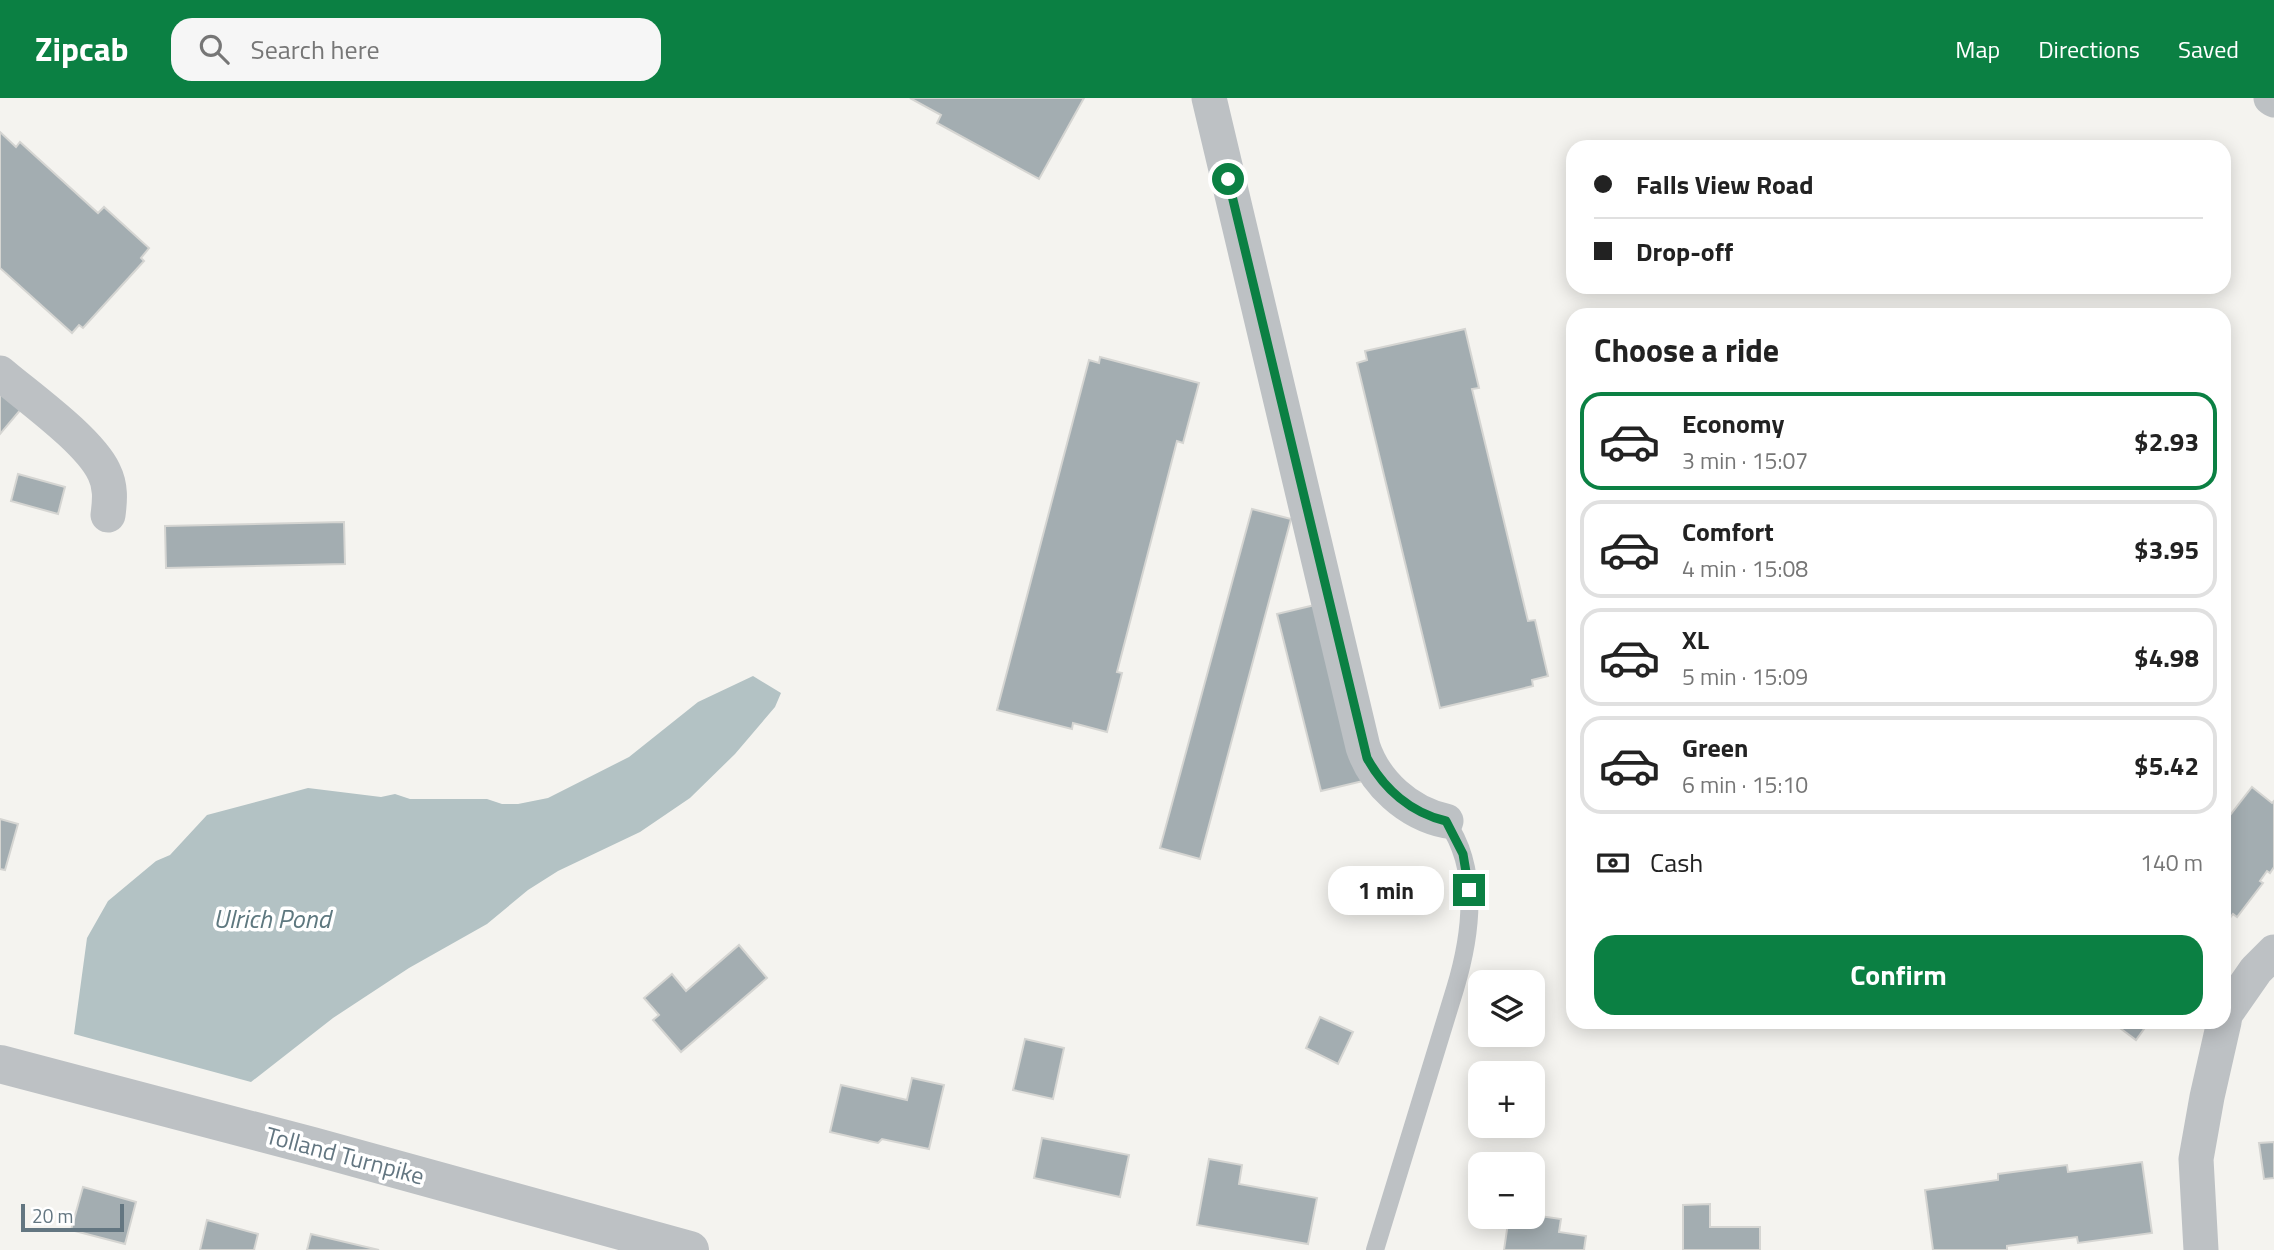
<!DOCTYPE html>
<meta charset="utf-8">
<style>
:root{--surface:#fff;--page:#f6f6f6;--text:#222;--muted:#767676;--line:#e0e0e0;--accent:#0b8043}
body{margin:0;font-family:"Titillium Web",sans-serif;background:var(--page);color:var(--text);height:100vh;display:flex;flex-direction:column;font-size:26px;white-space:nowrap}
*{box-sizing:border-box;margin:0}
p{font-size:23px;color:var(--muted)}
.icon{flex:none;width:38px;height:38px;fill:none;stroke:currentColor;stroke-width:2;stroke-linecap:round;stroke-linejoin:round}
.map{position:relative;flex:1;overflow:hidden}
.panel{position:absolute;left:1566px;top:210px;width:665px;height:721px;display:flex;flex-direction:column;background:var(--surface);border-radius:21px;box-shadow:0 4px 18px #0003}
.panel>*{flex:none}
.banner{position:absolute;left:1566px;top:42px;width:665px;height:154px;border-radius:21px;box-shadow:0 4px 18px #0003;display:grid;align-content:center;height:154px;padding:0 28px;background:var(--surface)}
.controls{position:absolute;left:1468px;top:872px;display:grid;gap:14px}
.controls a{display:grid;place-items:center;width:77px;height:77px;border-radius:14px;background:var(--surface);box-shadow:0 4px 18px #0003;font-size:35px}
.scale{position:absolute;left:21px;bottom:18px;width:103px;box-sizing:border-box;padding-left:7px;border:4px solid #637681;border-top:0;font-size:19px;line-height:24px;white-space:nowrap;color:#637681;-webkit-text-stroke:5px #fff;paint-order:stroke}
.end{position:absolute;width:32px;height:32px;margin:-16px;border:9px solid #0b8043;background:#fff;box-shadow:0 0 0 4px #fff}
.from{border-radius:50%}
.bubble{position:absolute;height:49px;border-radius:21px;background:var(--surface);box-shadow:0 4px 18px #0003;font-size:23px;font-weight:700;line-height:49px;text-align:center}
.banner b{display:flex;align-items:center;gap:24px;height:66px;font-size:26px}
.banner b+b{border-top:2px solid var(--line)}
.banner i{width:18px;height:18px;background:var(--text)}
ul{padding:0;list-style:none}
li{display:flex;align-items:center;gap:21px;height:98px;margin:0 14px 10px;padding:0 14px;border:4px solid var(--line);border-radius:21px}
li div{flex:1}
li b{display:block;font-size:26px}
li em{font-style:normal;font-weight:700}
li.selected{border-color:var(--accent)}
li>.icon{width:63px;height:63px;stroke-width:1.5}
h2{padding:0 28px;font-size:32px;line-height:84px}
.pay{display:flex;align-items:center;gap:18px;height:77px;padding:0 28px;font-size:26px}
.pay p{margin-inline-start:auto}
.action{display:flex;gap:14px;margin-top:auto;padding:14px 28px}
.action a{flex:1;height:80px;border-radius:21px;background:var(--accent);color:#fff;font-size:28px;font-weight:700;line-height:80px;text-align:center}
header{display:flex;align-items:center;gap:42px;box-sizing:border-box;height:98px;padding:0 35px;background:var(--accent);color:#fff}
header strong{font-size:33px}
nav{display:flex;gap:38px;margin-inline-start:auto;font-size:24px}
.search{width:490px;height:63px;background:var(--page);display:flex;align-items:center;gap:18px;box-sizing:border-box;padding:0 24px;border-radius:21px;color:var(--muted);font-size:26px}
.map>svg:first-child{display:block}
</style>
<header>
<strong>Zipcab</strong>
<div class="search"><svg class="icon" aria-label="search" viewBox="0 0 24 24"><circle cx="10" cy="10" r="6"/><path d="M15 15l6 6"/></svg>Search here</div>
<nav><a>Map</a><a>Directions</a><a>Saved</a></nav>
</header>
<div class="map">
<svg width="2274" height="1152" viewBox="0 0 2274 1152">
<rect width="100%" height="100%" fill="#f4f3ef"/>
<polygon fill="#b3c2c4" points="753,578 781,595 775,609 735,656 690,700 640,734 558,773 528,792 487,826 409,870 333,920 251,984 74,936 87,840 108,803 156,763 170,757 207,717 308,690 381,699 395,696 410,701 487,701 502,706 518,706 548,700 629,659 698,604"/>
<g fill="#a3adb1" stroke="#d5d5d2" stroke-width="2">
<polygon points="910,0 1084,0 1039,81 937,25 941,17"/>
<polygon points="0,34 16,49 20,44 98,115 104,109 149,150 141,160 144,163 83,230 79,227 72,235 0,170"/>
<polygon points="1465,231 1479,290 1472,291 1528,523 1535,522 1548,578 1532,582 1533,588 1440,610 1357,265 1367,262 1365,253"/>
<polygon points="1100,259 1199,285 1183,345 1177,343 1117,574 1122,575 1107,634 1073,625 1072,631 997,612 1089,262 1099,265"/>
<polygon points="0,291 22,310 0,336"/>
<polygon points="18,376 65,389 58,416 11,403"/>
<polygon points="1252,411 1291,421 1200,761 1160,750"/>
<polygon points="344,424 345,466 166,470 165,428"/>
<polygon points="1319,506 1363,683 1321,693 1277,516"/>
<polygon points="2252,689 2272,705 2274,703 2274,769 2270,775 2267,773 2260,783 2263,785 2237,819 2233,816 2224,828 2224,725"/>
<polygon points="0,721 18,726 5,772 0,771"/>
<polygon points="739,847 767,880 681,954 653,922 659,917 644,900 672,876 686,893"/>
<polygon points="1320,919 1353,934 1338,966 1306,950"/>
<polygon points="2112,924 2149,924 2136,942"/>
<polygon points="1025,941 1064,950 1053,1001 1013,992"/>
<polygon points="912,980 944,987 929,1051 882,1041 878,1045 830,1034 841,987 907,1002"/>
<polygon points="1042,1040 1129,1057 1120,1099 1034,1080"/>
<polygon points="2274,1044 2274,1080 2264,1081 2259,1045"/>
<polygon points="1209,1061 1242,1067 1239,1086 1317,1100 1308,1146 1197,1127"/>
<polygon points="2142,1064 2152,1135 2078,1145 2077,1139 2007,1148 2007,1152 1933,1152 1925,1092 1998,1082 1998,1076 2067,1067 2068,1074"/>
<polygon points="83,1089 136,1104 125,1146 71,1132"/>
<polygon points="1710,1106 1710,1129 1760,1129 1760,1152 1683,1152 1683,1107"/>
<polygon points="1533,1117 1561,1121 1559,1134 1586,1138 1584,1152 1504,1152 1509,1118"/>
<polygon points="207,1122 258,1136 254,1152 200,1152"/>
<polygon points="311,1136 379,1152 307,1152"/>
</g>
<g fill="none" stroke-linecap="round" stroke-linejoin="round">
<path stroke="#bdc1c4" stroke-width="18" d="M1375,1152L1455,891C1471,838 1480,771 1446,723"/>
<g stroke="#bdc1c4" stroke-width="35">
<path d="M1209,0L1363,649C1375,685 1408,715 1446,723"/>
<polyline points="2271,0 2274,2"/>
<path d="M0,275C28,299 89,342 104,374C111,388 110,402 108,417"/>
<polyline points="2224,921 2226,915 2256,872 2274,854"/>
<polyline points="2201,1152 2196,1061 2207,999 2224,924"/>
</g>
<polyline stroke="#bdc1c4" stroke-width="38" points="0,966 312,1048 690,1152"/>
</g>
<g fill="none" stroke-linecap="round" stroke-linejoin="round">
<path stroke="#0b8043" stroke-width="9" d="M1228,81L1367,660C1384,691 1411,715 1446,723L1463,756L1469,792"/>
</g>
<g text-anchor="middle" stroke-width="7" stroke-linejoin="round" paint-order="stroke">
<g font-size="24" fill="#637681" stroke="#fff">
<text transform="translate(345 1058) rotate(15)" y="8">Tolland Turnpike</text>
</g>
<g font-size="26" font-style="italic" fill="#5e787f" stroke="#fff">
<text x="272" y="830">Ulrich Pond</text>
</g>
</g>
</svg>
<div class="controls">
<a><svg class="icon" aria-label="layers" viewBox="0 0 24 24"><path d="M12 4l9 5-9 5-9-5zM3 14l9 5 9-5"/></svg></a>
<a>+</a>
<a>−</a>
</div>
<div class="scale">20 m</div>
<i class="end from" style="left:1228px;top:81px"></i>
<i class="end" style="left:1469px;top:792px"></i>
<div class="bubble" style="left:1328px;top:768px;width:116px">1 min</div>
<div class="banner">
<b><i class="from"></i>Falls View Road</b>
<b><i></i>Drop-off</b>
</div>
<section class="panel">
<h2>Choose a ride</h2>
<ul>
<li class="selected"><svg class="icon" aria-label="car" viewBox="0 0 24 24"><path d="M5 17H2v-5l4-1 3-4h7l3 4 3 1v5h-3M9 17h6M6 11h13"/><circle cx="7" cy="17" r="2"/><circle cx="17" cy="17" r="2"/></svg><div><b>Economy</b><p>3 min · 15:07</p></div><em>$2.93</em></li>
<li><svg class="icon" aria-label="car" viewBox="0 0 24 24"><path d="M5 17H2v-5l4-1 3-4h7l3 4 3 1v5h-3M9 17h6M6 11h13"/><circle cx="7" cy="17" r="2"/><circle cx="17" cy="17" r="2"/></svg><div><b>Comfort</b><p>4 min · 15:08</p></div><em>$3.95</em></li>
<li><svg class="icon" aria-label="car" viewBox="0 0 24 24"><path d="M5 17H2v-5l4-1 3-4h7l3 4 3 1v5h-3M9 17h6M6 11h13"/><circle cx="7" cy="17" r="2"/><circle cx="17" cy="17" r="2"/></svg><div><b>XL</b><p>5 min · 15:09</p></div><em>$4.98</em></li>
<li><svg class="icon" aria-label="car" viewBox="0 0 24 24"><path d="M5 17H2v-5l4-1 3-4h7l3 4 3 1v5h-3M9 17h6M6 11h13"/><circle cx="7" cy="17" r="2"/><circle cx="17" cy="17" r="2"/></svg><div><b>Green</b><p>6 min · 15:10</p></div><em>$5.42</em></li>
</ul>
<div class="pay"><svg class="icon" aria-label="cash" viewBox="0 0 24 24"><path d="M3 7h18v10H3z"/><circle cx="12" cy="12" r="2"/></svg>Cash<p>140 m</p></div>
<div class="action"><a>Confirm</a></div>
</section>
</div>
